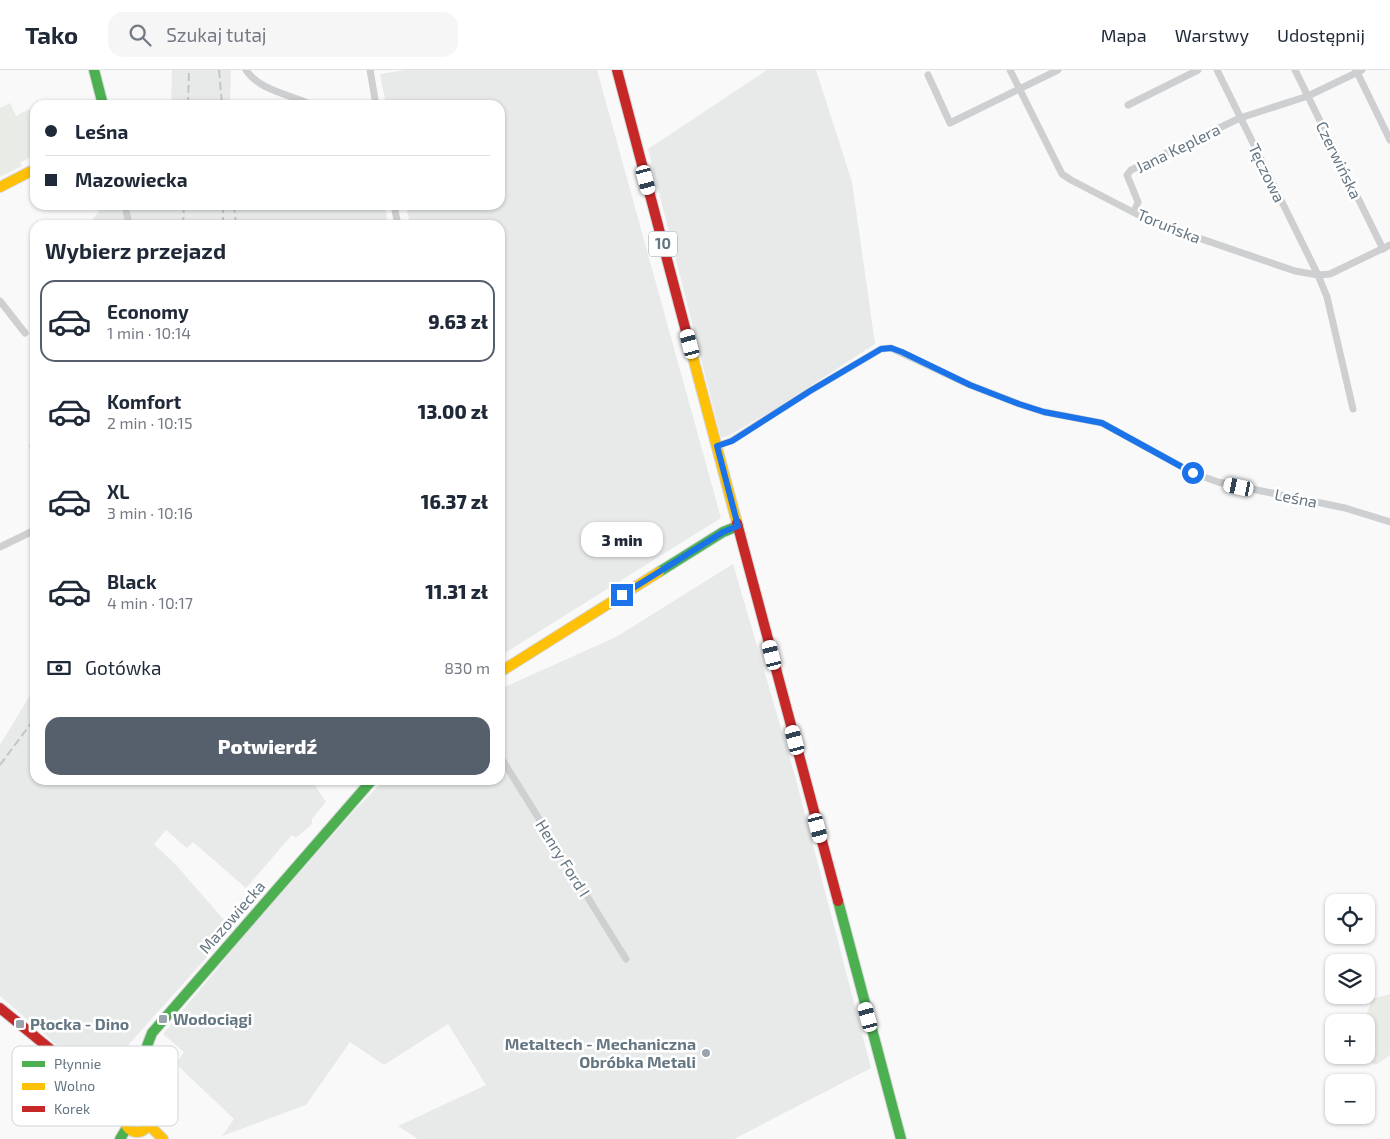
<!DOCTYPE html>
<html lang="pl">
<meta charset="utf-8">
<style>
:root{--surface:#fff;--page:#f6f6f7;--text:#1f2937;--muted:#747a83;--line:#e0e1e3;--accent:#56606c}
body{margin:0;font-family:"Exo 2",sans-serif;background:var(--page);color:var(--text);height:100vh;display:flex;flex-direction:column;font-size:19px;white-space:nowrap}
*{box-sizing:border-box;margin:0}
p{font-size:16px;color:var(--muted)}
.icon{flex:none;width:28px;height:28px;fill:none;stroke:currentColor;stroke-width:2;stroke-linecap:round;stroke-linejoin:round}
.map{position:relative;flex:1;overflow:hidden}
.sheet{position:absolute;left:30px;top:150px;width:475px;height:565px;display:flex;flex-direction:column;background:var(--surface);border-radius:15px;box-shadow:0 1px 4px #0004}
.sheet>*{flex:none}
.hud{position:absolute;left:30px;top:30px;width:475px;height:110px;border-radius:15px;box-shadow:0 1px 4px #0004;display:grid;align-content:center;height:110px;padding:0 15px;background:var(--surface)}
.fabs{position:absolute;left:1325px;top:824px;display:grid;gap:10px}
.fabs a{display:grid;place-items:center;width:50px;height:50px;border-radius:10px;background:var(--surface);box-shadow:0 1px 4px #0004;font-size:25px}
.end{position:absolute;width:22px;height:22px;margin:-11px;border:6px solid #1a73e8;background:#fff;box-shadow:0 0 0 2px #fff}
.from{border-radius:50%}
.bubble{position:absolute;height:35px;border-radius:15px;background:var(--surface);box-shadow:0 1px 4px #0004;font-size:16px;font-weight:800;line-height:35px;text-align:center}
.car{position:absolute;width:15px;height:30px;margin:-15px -8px;border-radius:6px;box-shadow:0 0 4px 1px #0007;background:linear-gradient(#fff 24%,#345 0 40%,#fff 0 76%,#345 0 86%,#fff 0)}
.hud b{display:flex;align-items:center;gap:18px;height:48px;font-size:19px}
.hud b+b{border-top:1px solid var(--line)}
.hud i{width:12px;height:12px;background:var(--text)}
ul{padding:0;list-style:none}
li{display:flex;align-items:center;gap:15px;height:82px;margin:0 10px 8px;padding:0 5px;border:2px solid transparent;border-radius:15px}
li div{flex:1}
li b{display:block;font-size:19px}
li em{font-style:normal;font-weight:800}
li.selected{border-color:var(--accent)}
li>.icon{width:45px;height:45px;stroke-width:1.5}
h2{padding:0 15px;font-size:22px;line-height:60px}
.pay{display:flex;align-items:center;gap:12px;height:55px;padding:0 15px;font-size:19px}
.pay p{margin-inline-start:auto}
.button{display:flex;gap:10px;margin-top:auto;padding:10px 15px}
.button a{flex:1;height:58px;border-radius:15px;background:var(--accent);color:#fff;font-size:20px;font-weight:800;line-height:58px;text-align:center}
header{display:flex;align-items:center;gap:30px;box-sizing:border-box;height:70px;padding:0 25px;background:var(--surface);border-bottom:1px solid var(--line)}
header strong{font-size:24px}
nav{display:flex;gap:28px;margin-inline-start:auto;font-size:18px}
.search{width:350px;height:45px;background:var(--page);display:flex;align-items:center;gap:12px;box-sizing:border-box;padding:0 18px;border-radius:15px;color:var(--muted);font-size:19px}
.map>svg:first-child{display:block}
</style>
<header>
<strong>Tako</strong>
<div class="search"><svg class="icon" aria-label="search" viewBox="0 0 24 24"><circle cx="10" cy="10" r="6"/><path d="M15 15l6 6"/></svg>Szukaj tutaj</div>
<nav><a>Mapa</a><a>Warstwy</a><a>Udostępnij</a></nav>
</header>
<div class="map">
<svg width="1390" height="1069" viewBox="0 0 1390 1069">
<rect width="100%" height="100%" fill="#f9f9f9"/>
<g fill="#e8e9e9">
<polygon points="172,0 231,0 230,35 171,35"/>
<polygon points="405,0 597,0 721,448 500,586 500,155 410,155 406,135 500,135 500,35 386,35 380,4"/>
<polygon points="767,0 816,0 852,112 875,274 775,339 730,365 721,368 648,79"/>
<polygon points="104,135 385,135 388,155 88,155"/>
<polygon points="733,494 795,706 871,998 734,1069 418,1069 398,1056 486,1015 448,954 384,995 350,972 306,1035 222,1066 234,1049 176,994 184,982 163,964 245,865 354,741 384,710 500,710 500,619 616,567"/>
<polygon points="35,617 35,710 313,710 312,711 326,732 312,749 312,754 296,768 292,765 246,818 193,772 187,778 166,760 154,774 177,796 232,859 97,1010 0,926 0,675"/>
</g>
<g fill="#e8ebe6">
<polygon points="10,33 16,46 29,39 35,48 35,84 20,93 22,96 0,107 0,38"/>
<polygon points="1390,924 1390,985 1376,995 1367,990 1376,979 1366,970 1366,952 1347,952 1344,950 1366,946 1372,929"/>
</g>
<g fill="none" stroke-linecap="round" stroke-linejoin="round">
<g stroke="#d5d6d7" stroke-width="12">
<g id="fast">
<polyline points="94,0 103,35"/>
<polyline points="659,502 723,462 738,456"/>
<polyline points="838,831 901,1069"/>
<polyline points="147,1044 153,1032 155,1023 145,990 147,976 152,963 372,710"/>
<polyline points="120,1069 128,1056"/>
</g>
</g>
<g stroke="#d5d6d7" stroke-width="12">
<g id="slow">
<polyline points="0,117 35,99"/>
<polyline points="687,265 737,453"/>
<polyline points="500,602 659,502"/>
<circle cx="137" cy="1050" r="12"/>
<polyline points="148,1054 163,1069"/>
</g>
</g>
<g stroke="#d5d6d7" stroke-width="12">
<g id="jam">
<polyline points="617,0 687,265"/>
<polyline points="737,453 838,831"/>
<polyline points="0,938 104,1023 126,1047"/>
</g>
</g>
<g stroke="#cecfd0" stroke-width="7">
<path d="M246,0C260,21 290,24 312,35"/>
<polyline points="370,0 376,35"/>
<polyline points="1010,0 1062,104 1071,110 1152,152 1295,201 1318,205 1330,204 1390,175"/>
<polyline points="1217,0 1318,205 1327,227 1353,339"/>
<polyline points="1295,0 1383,179"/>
<polyline points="1356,0 1390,70"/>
<polyline points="928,5 950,53 1058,0"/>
<polyline points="1128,35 1198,0"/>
<polyline points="125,135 129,155"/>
<polyline points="394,135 398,155"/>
<polyline points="1134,142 1138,132 1127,105 1131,100 1240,48 1308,26 1362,0"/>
<polyline points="0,231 25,263"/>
<polyline points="33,376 35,381"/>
<polyline points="717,376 731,371 810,321 881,279 891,278 970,315 1019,334 1044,342 1102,353 1193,403 1218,412 1345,438 1390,452"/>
<polyline points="0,477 35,460"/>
<polyline points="500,686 626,889"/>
</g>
<use href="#fast" stroke="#4caf50" stroke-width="10"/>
<use href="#slow" stroke="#ffc107" stroke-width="10"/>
<use href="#jam" stroke="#c62828" stroke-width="10"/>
<g stroke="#c3c5c6" stroke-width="2" stroke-dasharray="8 4" stroke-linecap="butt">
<polyline points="219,0 222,35"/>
<polyline points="188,35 189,0"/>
<polyline points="234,135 236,155"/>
<polyline points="183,155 184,135"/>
<polyline points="223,155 223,135"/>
<polyline points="0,695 35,648"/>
</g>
</g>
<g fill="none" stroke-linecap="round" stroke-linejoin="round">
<polyline stroke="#1a73e8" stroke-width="6" points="622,525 723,462 738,456 717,376 732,371 810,321 881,279 891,278 902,282 970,315 1019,334 1044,342 1102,353 1193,403"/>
</g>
<g fill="#99a4ac" stroke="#fff" stroke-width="2">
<rect x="158" y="944" width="10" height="10" rx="2.5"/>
<rect x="15" y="949" width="10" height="10" rx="2.5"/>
<circle cx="706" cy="983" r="5"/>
</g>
<g text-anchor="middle" stroke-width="5" stroke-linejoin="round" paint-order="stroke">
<rect fill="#fff" stroke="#939fa8" stroke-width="1" x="649" y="161.5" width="28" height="25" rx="4"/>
<g font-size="15" font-weight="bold" fill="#657683">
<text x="663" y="179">10</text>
</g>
<g font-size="16" fill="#657683" stroke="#fff">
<text transform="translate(1178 78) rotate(-26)" y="6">Jana Keplera</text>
<text transform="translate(1339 90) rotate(64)" y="6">Czerwińska</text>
<text transform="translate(1267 103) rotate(64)" y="6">Tęczowa</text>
<text transform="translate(1169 156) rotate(22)" y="6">Toruńska</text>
<text transform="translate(1296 428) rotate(11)" y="6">Leśna</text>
<text transform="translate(563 788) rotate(58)" y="6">Henry Ford I</text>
<text transform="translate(232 847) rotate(-49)" y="6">Mazowiecka</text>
</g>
<g font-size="16" font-weight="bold" fill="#657683" stroke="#fff" text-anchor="start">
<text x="173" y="955">Wodociągi</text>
<text x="30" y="960">Płocka - Dino</text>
<text x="696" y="980" text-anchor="end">Metaltech - Mechaniczna<tspan x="696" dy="18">Obróbka Metali</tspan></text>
</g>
</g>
<rect x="12" y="976" width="166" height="80" rx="8" fill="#fff" stroke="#d1d6da" stroke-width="1"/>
<rect x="22" y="991" width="23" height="6" fill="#4caf50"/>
<rect x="22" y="1013" width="23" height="7" fill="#ffc107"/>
<rect x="22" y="1036" width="23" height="6" fill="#c62828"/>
<g font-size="14" fill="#657683">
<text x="54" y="999">Płynnie</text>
<text x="54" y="1021">Wolno</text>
<text x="54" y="1044">Korek</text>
</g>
</svg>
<div class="fabs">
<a><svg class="icon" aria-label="locate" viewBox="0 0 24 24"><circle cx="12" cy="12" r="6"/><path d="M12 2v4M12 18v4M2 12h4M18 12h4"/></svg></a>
<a><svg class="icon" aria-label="layers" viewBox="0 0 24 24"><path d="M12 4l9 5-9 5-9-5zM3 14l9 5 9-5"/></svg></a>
<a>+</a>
<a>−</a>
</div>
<i class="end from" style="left:1193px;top:403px"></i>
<i class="end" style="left:622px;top:525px"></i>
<div class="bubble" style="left:581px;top:452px;width:82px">3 min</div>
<i class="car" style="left:646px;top:110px;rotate:165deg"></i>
<i class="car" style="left:690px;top:274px;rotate:345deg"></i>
<i class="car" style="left:1239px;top:417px;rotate:282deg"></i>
<i class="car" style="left:772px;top:585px;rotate:346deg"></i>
<i class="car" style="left:795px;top:670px;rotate:345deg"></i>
<i class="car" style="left:818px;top:758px;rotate:165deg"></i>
<i class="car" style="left:868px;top:947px;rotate:345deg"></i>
<div class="hud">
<b><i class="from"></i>Leśna</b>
<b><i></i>Mazowiecka</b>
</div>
<section class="sheet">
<h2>Wybierz przejazd</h2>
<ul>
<li class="selected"><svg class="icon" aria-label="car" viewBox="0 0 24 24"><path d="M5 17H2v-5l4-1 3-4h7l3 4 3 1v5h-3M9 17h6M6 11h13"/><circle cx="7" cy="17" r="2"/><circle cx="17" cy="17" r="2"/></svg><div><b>Economy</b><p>1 min · 10:14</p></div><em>9.63 zł</em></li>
<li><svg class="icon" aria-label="car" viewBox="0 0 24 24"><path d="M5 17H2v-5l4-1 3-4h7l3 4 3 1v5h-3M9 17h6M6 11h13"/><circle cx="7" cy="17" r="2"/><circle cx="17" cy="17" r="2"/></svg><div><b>Komfort</b><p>2 min · 10:15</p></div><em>13.00 zł</em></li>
<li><svg class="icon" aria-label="car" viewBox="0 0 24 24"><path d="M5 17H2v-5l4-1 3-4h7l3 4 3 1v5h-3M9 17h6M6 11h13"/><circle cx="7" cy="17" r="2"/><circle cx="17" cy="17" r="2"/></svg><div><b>XL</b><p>3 min · 10:16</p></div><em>16.37 zł</em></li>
<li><svg class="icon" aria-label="car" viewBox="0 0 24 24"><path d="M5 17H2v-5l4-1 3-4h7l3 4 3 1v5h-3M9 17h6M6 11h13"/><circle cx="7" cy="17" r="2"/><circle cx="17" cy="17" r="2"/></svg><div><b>Black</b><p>4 min · 10:17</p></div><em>11.31 zł</em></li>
</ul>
<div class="pay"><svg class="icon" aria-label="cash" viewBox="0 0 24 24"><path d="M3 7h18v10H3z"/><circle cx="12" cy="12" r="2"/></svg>Gotówka<p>830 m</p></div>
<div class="button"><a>Potwierdź</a></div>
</section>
</div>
